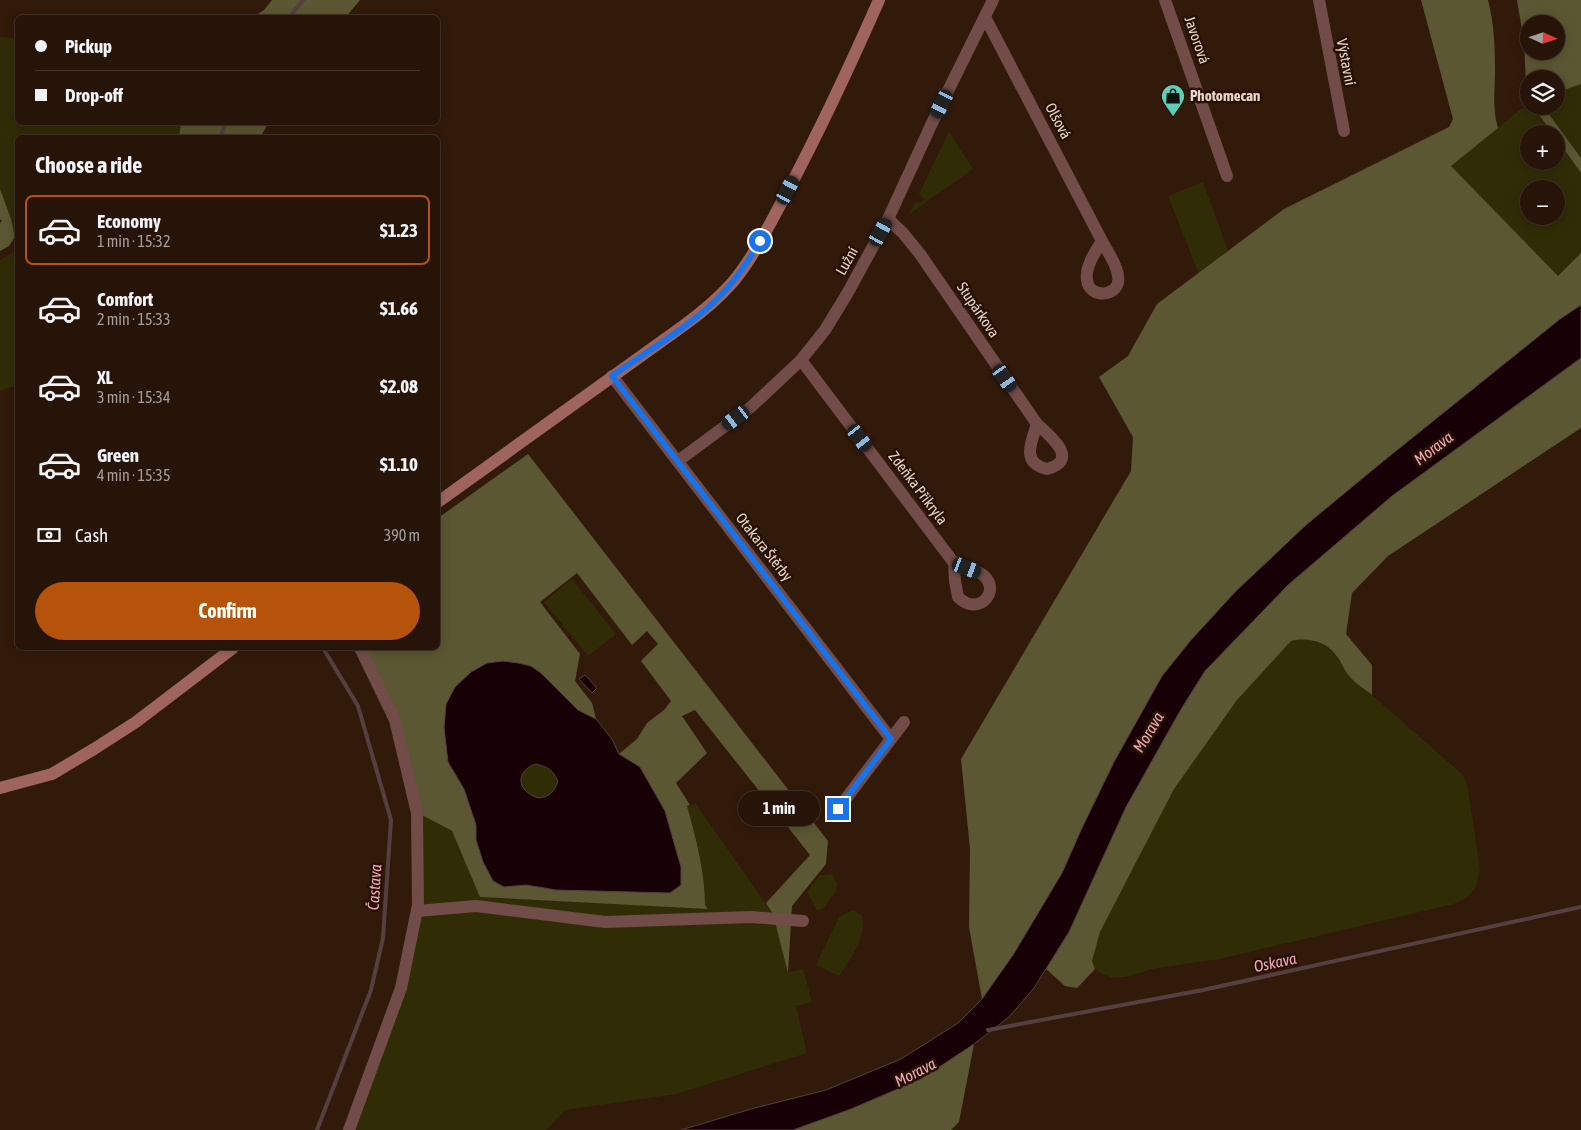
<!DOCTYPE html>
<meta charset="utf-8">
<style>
:root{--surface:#261408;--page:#2e1d12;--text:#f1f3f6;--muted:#a49e9c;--line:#423329;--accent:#b45309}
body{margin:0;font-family:"Asap Condensed",sans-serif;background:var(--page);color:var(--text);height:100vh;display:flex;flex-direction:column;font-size:19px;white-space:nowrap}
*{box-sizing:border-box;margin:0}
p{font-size:16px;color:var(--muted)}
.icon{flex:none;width:28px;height:28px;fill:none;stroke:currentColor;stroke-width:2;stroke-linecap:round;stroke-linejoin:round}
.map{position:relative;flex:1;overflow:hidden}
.side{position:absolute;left:15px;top:135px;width:425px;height:515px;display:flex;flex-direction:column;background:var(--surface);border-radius:8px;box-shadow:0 2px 12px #0003,0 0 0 1px var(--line)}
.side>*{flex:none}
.top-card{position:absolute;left:15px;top:15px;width:425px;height:110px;border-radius:8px;box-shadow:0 2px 12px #0003,0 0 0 1px var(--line);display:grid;align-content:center;height:110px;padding:0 20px;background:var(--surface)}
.needle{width:32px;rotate:93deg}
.controls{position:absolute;left:1520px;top:15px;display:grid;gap:10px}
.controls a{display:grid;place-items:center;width:45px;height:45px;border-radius:50%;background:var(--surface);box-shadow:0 2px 12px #0003,0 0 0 1px var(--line);font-size:25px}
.end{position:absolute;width:22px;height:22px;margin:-11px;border:6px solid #1a73e8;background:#fff;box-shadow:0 0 0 2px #fff}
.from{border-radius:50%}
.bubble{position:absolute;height:35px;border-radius:18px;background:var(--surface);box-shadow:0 2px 12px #0003,0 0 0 1px var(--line);font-size:16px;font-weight:700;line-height:35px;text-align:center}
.car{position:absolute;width:15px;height:30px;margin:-15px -8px;border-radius:6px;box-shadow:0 0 4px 1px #0007;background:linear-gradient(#222 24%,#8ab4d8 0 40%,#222 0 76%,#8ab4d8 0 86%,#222 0)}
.top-card b{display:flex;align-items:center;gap:18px;height:48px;font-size:19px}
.top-card b+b{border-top:1px solid var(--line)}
.top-card i{width:12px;height:12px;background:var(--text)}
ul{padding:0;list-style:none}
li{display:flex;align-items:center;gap:15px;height:70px;margin:0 10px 8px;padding:0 10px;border:2px solid transparent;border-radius:8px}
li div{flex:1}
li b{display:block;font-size:19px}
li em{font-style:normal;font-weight:700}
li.selected{border-color:var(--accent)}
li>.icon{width:45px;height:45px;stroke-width:1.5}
h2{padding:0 20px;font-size:22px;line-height:60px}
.pay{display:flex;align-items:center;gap:12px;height:55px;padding:0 20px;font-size:19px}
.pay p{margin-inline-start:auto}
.primary-button{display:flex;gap:10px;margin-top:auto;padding:10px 20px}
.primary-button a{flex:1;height:58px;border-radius:30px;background:var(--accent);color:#fff;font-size:20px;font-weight:700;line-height:58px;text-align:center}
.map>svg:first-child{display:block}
</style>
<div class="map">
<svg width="1581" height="1130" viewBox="0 0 1581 1130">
<rect width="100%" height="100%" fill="#321a0a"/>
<g fill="#302c06" fill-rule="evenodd">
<polygon points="0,37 17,38 18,122 181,123 179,137 18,138 17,385 0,391 0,260 17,250 0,202"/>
<polygon points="1581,84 1581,158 1548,113 1551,106 1556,106 1556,93"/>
<path d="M1522,108L1537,112L1553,134H1529V161H1556V138L1581,173V253L1558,277L1451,166ZM1529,189H1556V216H1529Z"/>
<polygon points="949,132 973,169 909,214 916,201 920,203 925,200 919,194"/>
<polygon points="1203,182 1228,251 1199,274 1168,196"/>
<polygon points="572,579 616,634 588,656 544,602"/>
<polygon points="1298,639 1310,640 1322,644 1333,652 1351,678 1372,695 1463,775 1468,788 1480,870 1476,887 1467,897 1454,904 1219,959 1156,968 1125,977 1113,978 1102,974 1095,969 1092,961 1100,932 1174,789 1237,700 1291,641"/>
<path d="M536,764C548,767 553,770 558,781C553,792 550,797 538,798C533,796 527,793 524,789C516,778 525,767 536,764Z"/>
<path d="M696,804L765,903L773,914L788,972L803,969L812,1002L796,1006L807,1053L676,1094L565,1110L546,1130H352L404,989L422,815L452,831L481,897L708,908L705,905C705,872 696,837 687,806Z"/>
<polygon points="832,874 837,884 835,893 823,909 817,910 807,892 820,875"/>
<path d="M853,910L862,916C867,937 850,959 839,976L816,965L839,917Z"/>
</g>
<g fill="#5b5732" fill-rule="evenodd">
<polygon points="272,0 360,0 346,17 253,17 264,10"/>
<path d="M1421,0H1488C1494,23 1495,46 1495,70C1495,89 1492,109 1498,128L1451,166L1558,276L1581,253V305L1560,319L1381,463L1306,525L1235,592L1191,640L1162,676L1114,762L1081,830L1062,873L1013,955L982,999L969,927L970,849L961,759L1131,471L1133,437L1099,377L1128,356L1157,304L1284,209L1449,127L1453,119Z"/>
<path d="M1517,0H1581V84L1556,93V79H1529V84L1526,83L1524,42ZM1529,24H1556V51H1529Z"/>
<polygon points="1537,112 1548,113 1581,158 1581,173 1556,138 1556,134 1553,134"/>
<polygon points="181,123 181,122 269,123 260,137 179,137"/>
<polygon points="0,189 11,219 15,237 9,246 0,251 0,223 2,221 0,219"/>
<path d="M1581,358V428L1388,556L1352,593L1346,634L1372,665V695C1365,689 1356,684 1350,677C1344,670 1341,661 1335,654C1325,641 1306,637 1291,641L1237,700L1174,789L1100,932L1092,961L1095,969L1077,988L1065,986L1046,969L1069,932L1126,807L1180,711L1205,671L1288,585L1392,496Z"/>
<path d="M528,454L828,841L826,864L792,906L788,973L773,914L766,903L810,855L695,710L682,716L707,753L676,783L690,805L687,806C696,838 705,872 705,905L708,909L480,897L452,831L422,815L366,648H438V518ZM577,573L632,645L647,631L658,644L641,661L671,701L664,710L647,723L637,739L619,754L640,767L665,811L681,867V885L670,893L556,890L526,885L504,887L476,840V825L464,789L448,762L487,663C529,659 536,669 564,697C569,701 573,707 578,711C583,714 590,716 596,719L592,703L575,681L580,654L540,602Z"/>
<polygon points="974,1044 959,1122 951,1130 793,1130 851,1109 921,1079"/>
</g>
<g fill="#170006" stroke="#554041" fill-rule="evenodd">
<polygon points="1581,305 1581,358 1392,496 1288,585 1205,671 1180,711 1126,807 1069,932 1034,988 1009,1017 974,1044 921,1079 851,1109 793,1130 681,1130 751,1109 826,1090 901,1059 958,1023 982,999 1013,955 1062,873 1081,830 1114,762 1162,676 1191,640 1235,592 1306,525 1381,463 1560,319"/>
<path d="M503,661L518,663L531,666L541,673L578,710L596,719L612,739L619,754L640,767L665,811L681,867V885L670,893L556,890L526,885L504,887L493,881L483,862L476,840V825L464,789L448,762L444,728L446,704L455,687L471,672L487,663ZM536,764C548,767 553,770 558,781C554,792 550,797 538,798C533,796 527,793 524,789C516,778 525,767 536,764Z"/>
<polygon points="585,675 597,688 592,693 579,679"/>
</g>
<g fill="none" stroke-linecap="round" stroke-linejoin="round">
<g stroke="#554041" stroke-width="4">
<polyline points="289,18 303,0"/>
<polyline points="220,138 226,122"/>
<polyline points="988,1030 1203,990 1581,907"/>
<polyline points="317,1130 371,990 383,938 391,820 358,706 323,648"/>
</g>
<g stroke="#724c48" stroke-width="12">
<polyline points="1165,0 1227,176"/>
<polyline points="1319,0 1344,131"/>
<path d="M985,17L1102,241C1107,251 1117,264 1118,276C1122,297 1089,300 1087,280C1085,267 1095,252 1102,241"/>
<path d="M888,219L903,233L920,254L1037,424C1049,435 1081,460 1047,469C1021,463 1031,443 1037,424"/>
<path d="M801,360L954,563C962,566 972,568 980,573C1004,587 980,619 958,597L955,581L954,563"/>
<polyline points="612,376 891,739"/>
<polyline points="678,461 751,407 801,360 825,330 847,294 888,219 933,121 993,0"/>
<polyline points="838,809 904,722"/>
<polyline points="417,911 476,906 605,922 751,917 803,921"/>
<polyline points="349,1130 401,988 418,905 417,813 395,720 360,648"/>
</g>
<g stroke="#9f645d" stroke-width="12">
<path d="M438,502L683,326C701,313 717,300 732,283C754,257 769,225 785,196C819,132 850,66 879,0"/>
<polyline points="0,788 52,774 94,749 136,722 233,648"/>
</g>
</g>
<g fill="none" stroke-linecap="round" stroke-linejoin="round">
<path stroke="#1a73e8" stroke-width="6" d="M760,241C749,260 737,279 721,295C690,327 649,350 612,376L891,739L838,809"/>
</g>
<defs>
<g id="shop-pin" transform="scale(1.25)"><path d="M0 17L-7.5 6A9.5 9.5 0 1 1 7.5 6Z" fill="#5dceb9" stroke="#281103"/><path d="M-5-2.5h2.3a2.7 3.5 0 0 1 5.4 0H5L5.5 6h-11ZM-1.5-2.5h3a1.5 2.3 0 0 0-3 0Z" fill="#111"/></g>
</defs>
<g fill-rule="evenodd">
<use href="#shop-pin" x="1173" y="96"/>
</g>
<g text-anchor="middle" stroke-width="5" stroke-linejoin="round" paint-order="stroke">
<g font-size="15" fill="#e5d5cb" stroke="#281103">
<text transform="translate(1197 40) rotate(71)" y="5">Javorová</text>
<text transform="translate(1346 62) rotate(79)" y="5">Výstavní</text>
<text transform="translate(1058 121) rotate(62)" y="5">Olšová</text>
<text transform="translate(847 261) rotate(-61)" y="5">Lužní</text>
<text transform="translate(978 310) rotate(56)" y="5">Stupárkova</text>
<text transform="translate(918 488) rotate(53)" y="5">Zdeňka Přikryla</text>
<text transform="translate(764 547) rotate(52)" y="5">Otakara Štěrby</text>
</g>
<g font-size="15" font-weight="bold" fill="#e5d5cb" stroke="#281103" text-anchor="start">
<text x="1190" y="101">Photomecan</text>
</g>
<g font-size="16" font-style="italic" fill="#efa9bb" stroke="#281103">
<text transform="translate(1433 448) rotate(-37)" y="6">Morava</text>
<text transform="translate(1148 732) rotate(-59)" y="6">Morava</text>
<text transform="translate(374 887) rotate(-86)" y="6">Častava</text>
<text transform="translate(1275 962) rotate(-12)" y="6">Oskava</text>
<text transform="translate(915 1072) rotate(-27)" y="6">Morava</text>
</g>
</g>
</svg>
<div class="controls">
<a><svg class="needle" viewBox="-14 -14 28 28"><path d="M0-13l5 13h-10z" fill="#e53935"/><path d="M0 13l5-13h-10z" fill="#a49e9c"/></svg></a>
<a><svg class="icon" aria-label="layers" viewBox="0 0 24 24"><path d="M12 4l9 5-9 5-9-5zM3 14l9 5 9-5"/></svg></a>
<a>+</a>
<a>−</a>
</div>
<i class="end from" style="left:760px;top:241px"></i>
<i class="end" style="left:838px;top:809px"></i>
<div class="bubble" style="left:738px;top:791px;width:82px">1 min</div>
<i class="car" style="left:942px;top:104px;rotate:207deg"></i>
<i class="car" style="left:788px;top:190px;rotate:28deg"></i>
<i class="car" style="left:881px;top:232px;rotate:29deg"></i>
<i class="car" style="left:1005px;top:378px;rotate:145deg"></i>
<i class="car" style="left:736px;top:418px;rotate:234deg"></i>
<i class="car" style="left:860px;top:438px;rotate:143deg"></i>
<i class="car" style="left:967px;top:568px;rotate:111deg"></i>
<div class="top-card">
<b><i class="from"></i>Pickup</b>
<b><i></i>Drop-off</b>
</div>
<section class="side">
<h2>Choose a ride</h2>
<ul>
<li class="selected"><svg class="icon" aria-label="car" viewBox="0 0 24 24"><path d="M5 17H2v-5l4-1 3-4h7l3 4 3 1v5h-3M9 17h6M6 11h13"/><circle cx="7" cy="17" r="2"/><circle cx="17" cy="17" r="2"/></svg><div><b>Economy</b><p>1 min · 15:32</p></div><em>$1.23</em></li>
<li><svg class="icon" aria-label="car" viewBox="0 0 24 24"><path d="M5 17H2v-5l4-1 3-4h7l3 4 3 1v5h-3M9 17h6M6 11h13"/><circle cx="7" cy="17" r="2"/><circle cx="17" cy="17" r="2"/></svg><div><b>Comfort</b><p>2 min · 15:33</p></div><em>$1.66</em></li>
<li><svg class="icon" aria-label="car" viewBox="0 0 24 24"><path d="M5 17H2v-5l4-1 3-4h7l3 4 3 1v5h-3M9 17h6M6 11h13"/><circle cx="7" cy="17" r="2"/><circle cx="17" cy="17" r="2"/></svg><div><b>XL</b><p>3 min · 15:34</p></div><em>$2.08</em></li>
<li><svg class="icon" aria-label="car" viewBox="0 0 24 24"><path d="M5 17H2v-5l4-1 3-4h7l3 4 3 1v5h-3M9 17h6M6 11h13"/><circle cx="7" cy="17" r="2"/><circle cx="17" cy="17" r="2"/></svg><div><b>Green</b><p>4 min · 15:35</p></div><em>$1.10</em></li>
</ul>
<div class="pay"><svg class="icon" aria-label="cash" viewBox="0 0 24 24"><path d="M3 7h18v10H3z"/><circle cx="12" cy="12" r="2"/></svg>Cash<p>390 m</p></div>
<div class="primary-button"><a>Confirm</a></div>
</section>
</div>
